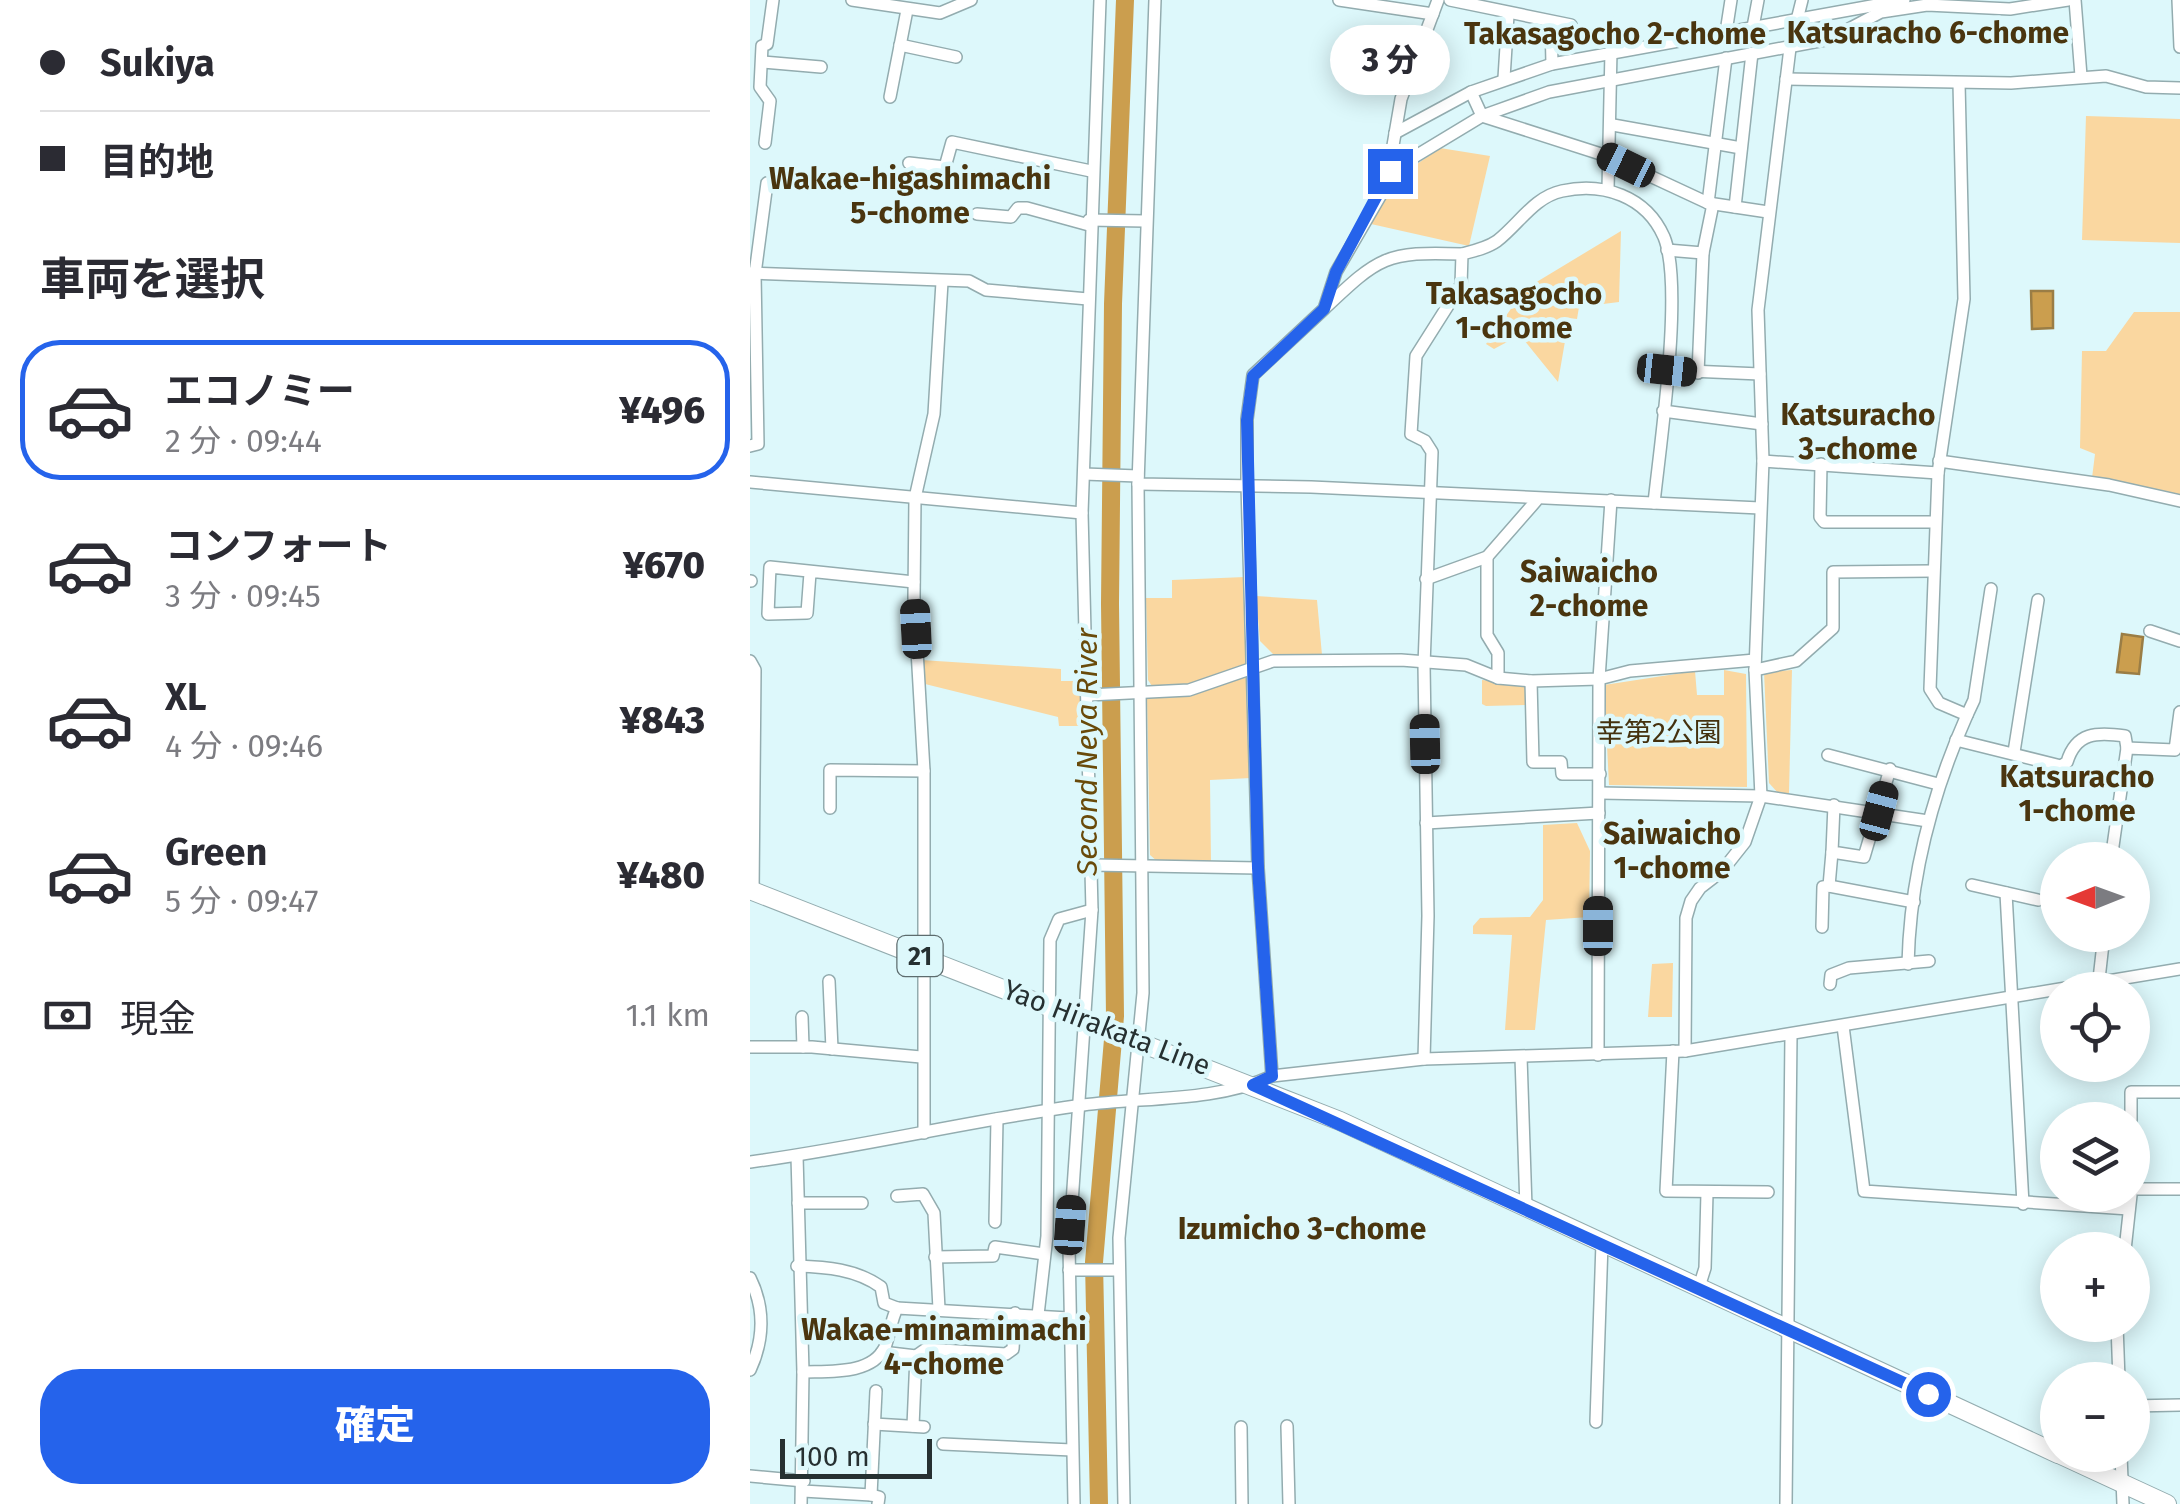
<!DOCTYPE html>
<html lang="ja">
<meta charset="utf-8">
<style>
:root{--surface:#fff;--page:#f2f2f3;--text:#2b2b33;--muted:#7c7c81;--line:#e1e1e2;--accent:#2563eb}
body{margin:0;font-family:"Fira Sans","Noto Sans JP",sans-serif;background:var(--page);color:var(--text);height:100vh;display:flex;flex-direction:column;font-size:38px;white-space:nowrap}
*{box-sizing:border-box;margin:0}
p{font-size:32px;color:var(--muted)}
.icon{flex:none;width:55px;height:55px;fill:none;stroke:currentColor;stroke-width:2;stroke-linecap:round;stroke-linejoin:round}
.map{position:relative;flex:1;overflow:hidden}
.details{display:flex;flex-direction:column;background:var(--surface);width:750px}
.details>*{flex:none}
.guide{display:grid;align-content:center;height:220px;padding:0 40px;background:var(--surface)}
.needle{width:65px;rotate:269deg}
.buttons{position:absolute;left:1290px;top:842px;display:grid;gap:20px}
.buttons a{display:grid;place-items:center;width:110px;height:110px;border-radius:50%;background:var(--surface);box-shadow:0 5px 25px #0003;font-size:50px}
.scale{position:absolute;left:30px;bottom:25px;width:152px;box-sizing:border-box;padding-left:10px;border:5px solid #263031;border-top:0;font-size:28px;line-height:35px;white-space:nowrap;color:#263031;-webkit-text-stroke:8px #ddf8fb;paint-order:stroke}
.end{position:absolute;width:45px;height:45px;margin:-22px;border:12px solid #2563eb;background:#fff;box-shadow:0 0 0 5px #fff}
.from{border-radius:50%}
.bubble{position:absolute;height:70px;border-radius:35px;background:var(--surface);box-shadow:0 5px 25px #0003;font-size:32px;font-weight:800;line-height:70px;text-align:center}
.car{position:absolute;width:30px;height:60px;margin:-30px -15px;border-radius:12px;box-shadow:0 0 8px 2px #0007;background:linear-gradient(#222 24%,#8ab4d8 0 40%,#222 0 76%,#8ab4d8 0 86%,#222 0)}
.guide b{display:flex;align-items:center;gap:35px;height:95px;font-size:38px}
.guide b+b{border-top:2px solid var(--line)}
.guide i{width:25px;height:25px;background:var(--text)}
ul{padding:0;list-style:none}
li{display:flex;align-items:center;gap:30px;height:140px;margin:0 20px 15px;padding:0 20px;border:5px solid transparent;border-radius:40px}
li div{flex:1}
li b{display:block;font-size:38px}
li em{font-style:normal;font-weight:800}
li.on{border-color:var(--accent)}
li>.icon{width:90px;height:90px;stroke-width:1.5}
h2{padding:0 40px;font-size:45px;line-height:120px}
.pay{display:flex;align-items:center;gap:25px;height:110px;padding:0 40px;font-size:38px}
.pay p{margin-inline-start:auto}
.cta{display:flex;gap:20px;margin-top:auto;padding:20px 40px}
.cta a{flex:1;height:115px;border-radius:40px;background:var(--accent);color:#fff;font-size:40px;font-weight:800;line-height:115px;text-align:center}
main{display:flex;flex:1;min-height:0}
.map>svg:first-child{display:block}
</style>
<main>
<section class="details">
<div class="guide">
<b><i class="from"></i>Sukiya</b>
<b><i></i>目的地</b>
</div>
<h2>車両を選択</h2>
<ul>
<li class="on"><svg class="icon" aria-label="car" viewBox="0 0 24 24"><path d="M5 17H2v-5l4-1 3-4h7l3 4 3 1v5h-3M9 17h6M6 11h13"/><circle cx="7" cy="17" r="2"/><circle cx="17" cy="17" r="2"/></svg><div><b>エコノミー</b><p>2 分 · 09:44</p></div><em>¥496</em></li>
<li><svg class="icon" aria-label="car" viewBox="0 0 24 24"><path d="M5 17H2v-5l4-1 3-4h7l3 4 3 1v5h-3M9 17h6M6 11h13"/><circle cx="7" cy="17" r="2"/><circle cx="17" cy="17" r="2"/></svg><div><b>コンフォート</b><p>3 分 · 09:45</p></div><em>¥670</em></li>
<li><svg class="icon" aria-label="car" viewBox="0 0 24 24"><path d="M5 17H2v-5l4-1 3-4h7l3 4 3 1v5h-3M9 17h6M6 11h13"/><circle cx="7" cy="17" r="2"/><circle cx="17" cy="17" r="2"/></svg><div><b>XL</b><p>4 分 · 09:46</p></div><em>¥843</em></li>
<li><svg class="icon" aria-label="car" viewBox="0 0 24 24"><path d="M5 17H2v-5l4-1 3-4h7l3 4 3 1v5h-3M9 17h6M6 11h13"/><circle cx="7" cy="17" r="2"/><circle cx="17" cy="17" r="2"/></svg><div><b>Green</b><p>5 分 · 09:47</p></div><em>¥480</em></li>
</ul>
<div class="pay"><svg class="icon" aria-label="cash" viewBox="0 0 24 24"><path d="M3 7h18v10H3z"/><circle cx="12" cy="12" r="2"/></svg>現金<p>1.1 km</p></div>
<div class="cta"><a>確定</a></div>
</section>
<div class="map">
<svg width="1430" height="1504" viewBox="0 0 1430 1504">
<rect width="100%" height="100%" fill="#ddf8fb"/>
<g fill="#fad7a0">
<polygon points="1336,116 1430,119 1430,243 1332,240"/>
<polygon points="690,148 740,156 719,246 621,224 644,180"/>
<polygon points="871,231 869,302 829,307 827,319 819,318 808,382 770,335 744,349 736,344 775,289"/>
<polygon points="1384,312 1430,312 1430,497 1342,478 1345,454 1330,448 1332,351 1356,351"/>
<polygon points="495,577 501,655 496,667 437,687 404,689 398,680 396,598 422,598 422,580"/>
<polygon points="506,596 567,600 572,655 525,656 510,641"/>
<polygon points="171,660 311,669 311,681 333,681 334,726 309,726 308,717 171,683"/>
<polygon points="974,670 996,674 997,787 859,785 854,685 945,671 947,695 974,695"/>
<polygon points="1042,670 1039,793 1028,793 1019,783 1014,672"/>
<polygon points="496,674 501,678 501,778 460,780 461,863 407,861 400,855 397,698"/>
<polygon points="732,680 773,684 778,689 778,705 736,706 732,704"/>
<polygon points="827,823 840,851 839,917 796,920 785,1030 755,1030 762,935 723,934 723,926 730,918 780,917 793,900 793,825"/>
<polygon points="923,963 922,1017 898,1017 902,964"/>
</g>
<g fill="#cb9e4e" stroke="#9a7d45" stroke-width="2.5">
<polygon points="1281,291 1303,291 1303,328 1282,329"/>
<polygon points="1372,634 1393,637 1389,674 1367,672"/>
</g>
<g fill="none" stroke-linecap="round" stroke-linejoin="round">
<polyline stroke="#cb9e4e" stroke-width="18" points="349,1504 344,1262 365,1016 360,604 363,304 375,0"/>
<g stroke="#93acaf" stroke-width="14">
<g id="minor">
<polyline points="102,0 190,13 221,0"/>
<polyline points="405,0 388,484 561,487 1010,508"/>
<polyline points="589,0 683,14"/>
<polyline points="700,0 821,25"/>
<polyline points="1325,0 1331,76"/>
<polyline points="1428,0 1430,47"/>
<polyline points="801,22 802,64"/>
<polyline points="1003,27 1008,0"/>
<polyline points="976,32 981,0"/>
<polyline points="150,45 206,57"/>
<polyline points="13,62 71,67"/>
<polyline points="754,78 758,15"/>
<polyline points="1036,79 1261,83 1356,76 1396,87 1430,88"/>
<polyline points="721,92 732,116 857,156 958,203 1018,212"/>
<polyline points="140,97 157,10"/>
<polyline points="863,125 991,148"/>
<polyline points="645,133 721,92 802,64 1154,0"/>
<polyline points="15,143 20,101 10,87 12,46 17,44 23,0"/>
<polyline points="159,163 195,167 202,142 341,171"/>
<polyline points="641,171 732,116 799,92 1080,39 1131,12 1177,5 1260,9 1318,0"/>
<polyline points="858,189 861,51"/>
<polyline points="958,203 976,58"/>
<polyline points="985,207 1002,53"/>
<polyline points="227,214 261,217 268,208 277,208 339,225"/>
<polyline points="339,220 395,221"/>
<polyline points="917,250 953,253"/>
<polyline points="0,273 219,281 236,290 338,299"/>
<path d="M575,308C629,257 636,251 712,254"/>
<polyline points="917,370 1010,374"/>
<polyline points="948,373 953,253 963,204"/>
<polyline points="913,411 1012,424"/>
<polyline points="0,446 8,444 5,274 17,183"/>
<polyline points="1013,461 1188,473"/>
<polyline points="1189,461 1359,485 1430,501"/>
<polyline points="1071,464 1070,517 1074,522 1185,522"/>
<polyline points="334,474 388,476"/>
<polyline points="0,482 332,513"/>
<polyline points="737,557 737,635 748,653 748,678"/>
<polyline points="60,573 57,613 18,614 20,567 164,582"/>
<polyline points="676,579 737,557 786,501"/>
<polyline points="0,581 1,581"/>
<polyline points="1400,631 1430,641"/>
<polyline points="0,661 5,670 3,892"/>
<polyline points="1005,670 1046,661 1083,628 1083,572 1182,571"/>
<polyline points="781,681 783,762 811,762 812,774 850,774"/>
<polyline points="339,695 439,690 523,661 651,660 716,665 748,678 781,681 849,679 880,671 1005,660"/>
<polyline points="1217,715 1224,700 1241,589"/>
<path d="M1206,740L1311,766L1317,762C1326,732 1347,732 1375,736L1377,748"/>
<polyline points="1264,752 1288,600"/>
<polyline points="1078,755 1188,784"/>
<polyline points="850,793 1011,796 1178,821"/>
<polyline points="1084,805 1082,852 1114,857 1140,769"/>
<polyline points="80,808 80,770 174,771"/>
<polyline points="676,823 849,813"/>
<polyline points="1361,860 1377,748 1425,750 1430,712"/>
<polyline points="342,865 508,868"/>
<polyline points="1222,885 1288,900"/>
<polyline points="1079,886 1164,902"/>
<polyline points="1256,893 1273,1204"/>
<polyline points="1072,927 1073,887 1079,886 1082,852"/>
<path d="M1158,964C1160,877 1182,794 1217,715L1189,703L1180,689L1188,473L1214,299L1209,83"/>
<polyline points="1349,979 1354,935"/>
<polyline points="79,981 82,1049"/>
<polyline points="1080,984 1081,975 1099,968 1179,961"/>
<polyline points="52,1017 53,1047"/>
<polyline points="1093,1026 1114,1191 1379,1209"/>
<polyline points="0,1047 62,1047 171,1057"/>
<polyline points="923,1051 916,1191 1018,1192"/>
<polyline points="935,1051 936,918 941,901 950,888 972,871 995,842 1011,796 1005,670 1013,461 1008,310 1040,48 1052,0"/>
<polyline points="848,1055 849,679 861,500"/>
<polyline points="771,1057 776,1208"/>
<path d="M674,1059L678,916L674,665L682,452L675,441L661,434L666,356L711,285L712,254C724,251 737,248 747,241C769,224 784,197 812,191C853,182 896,196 914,237C934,286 910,445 904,503"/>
<polyline points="522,1076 508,868 497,485 497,419 503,375 574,309 586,272 636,186 651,99 688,0"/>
<polyline points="1381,1120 1381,1092 1430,1092"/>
<polyline points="174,1133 174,771 164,598 165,498 184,414 192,282"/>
<polyline points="47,1156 53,1372 51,1504"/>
<path d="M0,1162C112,1147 222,1120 333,1105C394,1097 466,1102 522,1076L674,1059L935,1051L1430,969"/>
<polyline points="1382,1189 1430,1189"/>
<polyline points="147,1196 173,1194 184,1213 189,1309"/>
<polyline points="48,1203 112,1203"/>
<polyline points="245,1222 247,1119"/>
<polyline points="1375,1250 1381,1195"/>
<polyline points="185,1257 243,1256 245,1247 294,1254"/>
<path d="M47,1266C76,1267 106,1269 131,1287L134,1303L147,1308"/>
<polyline points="319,1270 369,1270"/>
<path d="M0,1278C15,1308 14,1340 0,1370"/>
<polyline points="949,1287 955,1268 957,1193"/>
<polyline points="288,1315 297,1236 300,940 309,919 342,910"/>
<polyline points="1367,1325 1369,1380"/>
<polyline points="132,1352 166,1356"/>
<path d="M53,1372C79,1371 122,1375 135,1347C140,1334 141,1320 147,1308L318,1318"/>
<polyline points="1382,1406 1430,1405"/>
<polyline points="846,1422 852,1243"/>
<polyline points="124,1424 174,1427"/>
<polyline points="163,1426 166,1356 176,1349 256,1354 263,1349 265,1313"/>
<polyline points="537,1426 539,1504"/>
<polyline points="491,1427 492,1504"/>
<polyline points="193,1444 322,1450"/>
<polyline points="1371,1455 1373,1504"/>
<polyline points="0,1476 54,1481"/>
<polyline points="53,1491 121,1495 129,1497 128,1504"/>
<polyline points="121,1495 126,1391"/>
<polyline points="324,1504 319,1247 342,910 332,513 350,0"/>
<polyline points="374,1504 369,1238 393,993 388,484"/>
<polyline points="1036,1504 1041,1035"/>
</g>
</g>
<g stroke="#93acaf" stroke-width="20">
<g id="primary">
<polyline points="0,890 590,1121 1308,1454"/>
<polyline points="1311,1455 1417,1504"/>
</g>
</g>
<use href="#minor" stroke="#fff" stroke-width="11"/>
<use href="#primary" stroke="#fff" stroke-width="18"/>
</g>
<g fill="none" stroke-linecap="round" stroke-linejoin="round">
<polyline stroke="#2563eb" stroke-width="12" points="640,171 586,272 574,309 503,376 497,420 508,868 522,1076 503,1085 1178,1394"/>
</g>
<g text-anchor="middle" stroke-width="9" stroke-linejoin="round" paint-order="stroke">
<rect fill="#ddf8fb" stroke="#5d6c6e" stroke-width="2.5" x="147.5" y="936" width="45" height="40" rx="8"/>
<g font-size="25" font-weight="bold" fill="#263031">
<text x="170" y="965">21</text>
</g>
<g font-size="28" fill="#44310e" stroke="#ddf8fb">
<text x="909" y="742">幸第2公園</text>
</g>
<g font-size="28" fill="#263031" stroke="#ddf8fb">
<text transform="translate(357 1027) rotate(21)" y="10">Yao Hirakata Line</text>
</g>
<g font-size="30" font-weight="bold" fill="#4a350f" stroke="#ddf8fb">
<text x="1178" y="43">Katsuracho 6-chome</text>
<text x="865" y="44">Takasagocho 2-chome</text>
<text x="160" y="189">Wakae-higashimachi<tspan x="160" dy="34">5-chome</tspan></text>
<text x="764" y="304">Takasagocho<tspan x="764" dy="34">1-chome</tspan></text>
<text x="1108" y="425">Katsuracho<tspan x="1108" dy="34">3-chome</tspan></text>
<text x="839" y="582">Saiwaicho<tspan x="839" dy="34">2-chome</tspan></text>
<text x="1327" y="787">Katsuracho<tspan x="1327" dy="34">1-chome</tspan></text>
<text x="922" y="844">Saiwaicho<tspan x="922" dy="34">1-chome</tspan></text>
<text x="552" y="1239">Izumicho 3-chome</text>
<text x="194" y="1340">Wakae-minamimachi<tspan x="194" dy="34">4-chome</tspan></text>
</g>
<g font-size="30" font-style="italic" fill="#694a0a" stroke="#ddf8fb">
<text transform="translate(337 752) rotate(-90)" y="10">Second Neya River</text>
</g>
</g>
</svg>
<div class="buttons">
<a><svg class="needle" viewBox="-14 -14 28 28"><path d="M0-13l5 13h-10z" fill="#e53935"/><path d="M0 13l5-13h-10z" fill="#7c7c81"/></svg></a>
<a><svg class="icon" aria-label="locate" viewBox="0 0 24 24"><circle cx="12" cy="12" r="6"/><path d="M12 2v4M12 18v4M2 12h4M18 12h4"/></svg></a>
<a><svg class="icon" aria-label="layers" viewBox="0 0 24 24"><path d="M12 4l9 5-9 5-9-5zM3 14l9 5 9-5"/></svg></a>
<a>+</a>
<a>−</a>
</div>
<div class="scale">100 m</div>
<i class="end from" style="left:1178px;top:1394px"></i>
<i class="end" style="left:640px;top:171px"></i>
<div class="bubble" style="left:580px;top:25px;width:120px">3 分</div>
<i class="car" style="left:876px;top:165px;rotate:296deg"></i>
<i class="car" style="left:917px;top:370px;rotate:96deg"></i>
<i class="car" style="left:166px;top:629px;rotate:357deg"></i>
<i class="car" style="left:675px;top:744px;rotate:359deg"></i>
<i class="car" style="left:1129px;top:811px;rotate:15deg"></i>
<i class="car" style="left:848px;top:926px;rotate:0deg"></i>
<i class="car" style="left:320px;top:1225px;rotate:4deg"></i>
</div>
</main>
